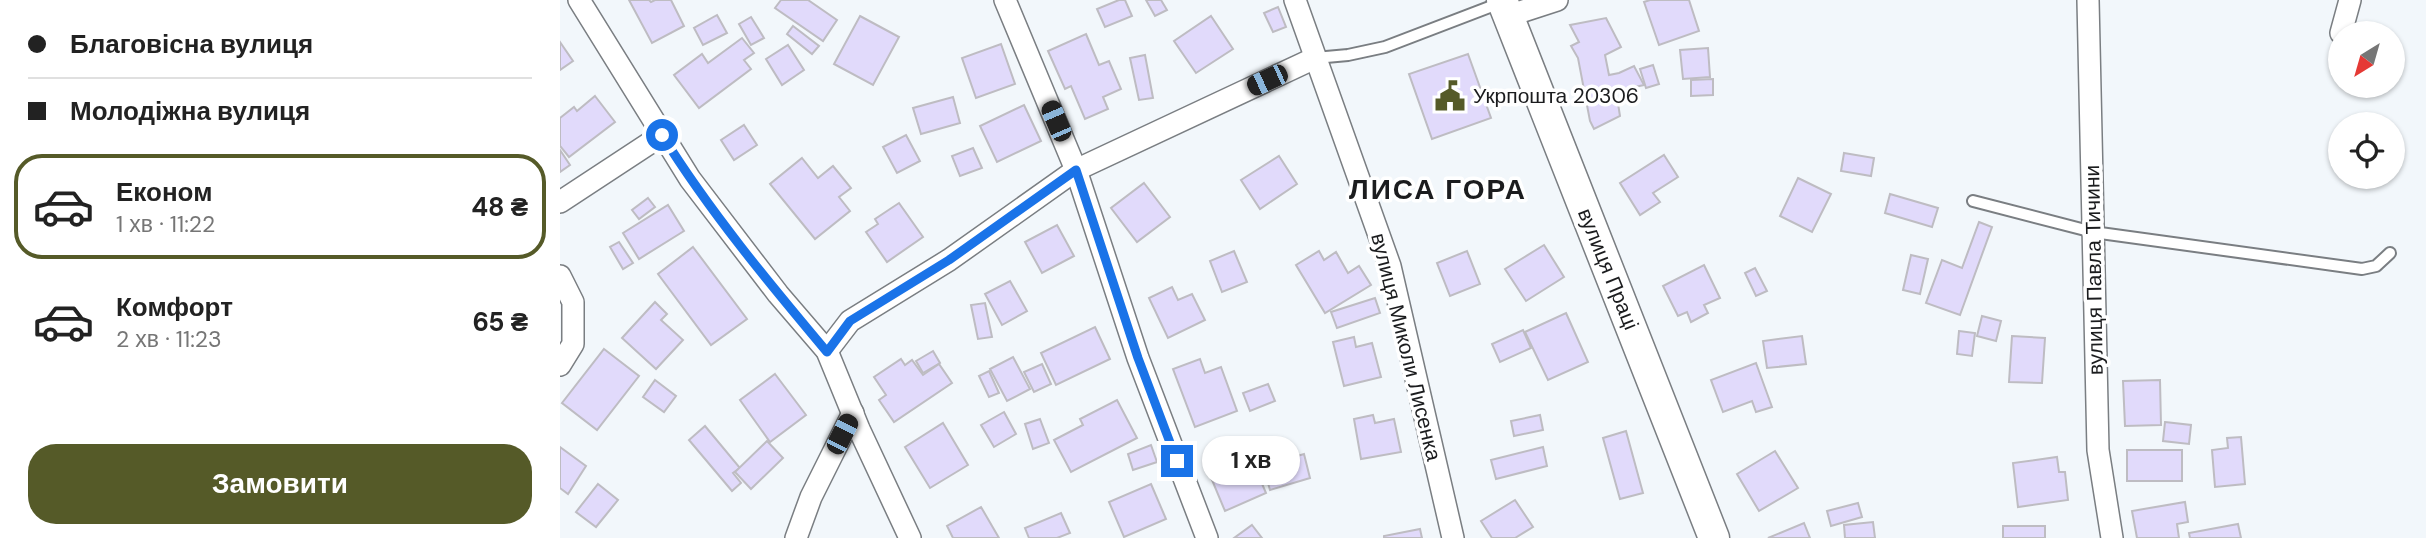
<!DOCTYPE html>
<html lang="uk">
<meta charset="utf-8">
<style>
:root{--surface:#fff;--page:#f2f2f2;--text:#222;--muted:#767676;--line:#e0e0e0;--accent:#555a28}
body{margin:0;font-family:"DM Sans",sans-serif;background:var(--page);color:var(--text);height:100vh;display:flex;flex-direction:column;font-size:26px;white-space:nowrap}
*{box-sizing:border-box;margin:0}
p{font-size:23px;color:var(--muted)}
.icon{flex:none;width:38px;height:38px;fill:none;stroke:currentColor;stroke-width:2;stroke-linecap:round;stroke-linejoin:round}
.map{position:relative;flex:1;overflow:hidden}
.drawer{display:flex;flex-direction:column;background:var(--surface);width:560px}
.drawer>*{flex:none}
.guide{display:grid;align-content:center;height:154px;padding:0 28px;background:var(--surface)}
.needle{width:46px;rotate:217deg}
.controls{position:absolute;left:1768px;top:21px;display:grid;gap:14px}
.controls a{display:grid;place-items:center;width:77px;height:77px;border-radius:50%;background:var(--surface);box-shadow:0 2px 5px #0004;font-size:35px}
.end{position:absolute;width:32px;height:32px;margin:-16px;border:9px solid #1a73e8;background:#fff;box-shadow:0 0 0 4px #fff}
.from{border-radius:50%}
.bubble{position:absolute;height:49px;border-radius:24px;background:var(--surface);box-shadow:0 2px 5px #0004;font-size:23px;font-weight:700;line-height:49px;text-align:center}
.car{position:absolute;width:21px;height:42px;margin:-21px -10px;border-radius:9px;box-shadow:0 0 5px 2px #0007;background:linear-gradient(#222 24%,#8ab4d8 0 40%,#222 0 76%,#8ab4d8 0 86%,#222 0)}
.guide b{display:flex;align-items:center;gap:24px;height:66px;font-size:26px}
.guide b+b{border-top:2px solid var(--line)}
.guide i{width:18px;height:18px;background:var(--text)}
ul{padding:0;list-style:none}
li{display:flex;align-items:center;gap:21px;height:105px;margin:0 14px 10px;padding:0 14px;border:4px solid transparent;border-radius:28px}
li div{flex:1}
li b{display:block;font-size:26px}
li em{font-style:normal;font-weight:700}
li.current{border-color:var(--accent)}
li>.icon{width:63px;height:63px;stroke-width:1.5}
.cta{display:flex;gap:14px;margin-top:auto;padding:14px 28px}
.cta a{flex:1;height:80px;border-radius:28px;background:var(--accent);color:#fff;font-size:28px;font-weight:700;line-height:80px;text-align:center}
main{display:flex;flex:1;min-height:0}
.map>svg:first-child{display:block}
</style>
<main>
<section class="drawer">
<div class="guide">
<b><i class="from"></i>Благовісна вулиця</b>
<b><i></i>Молодіжна вулиця</b>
</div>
<ul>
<li class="current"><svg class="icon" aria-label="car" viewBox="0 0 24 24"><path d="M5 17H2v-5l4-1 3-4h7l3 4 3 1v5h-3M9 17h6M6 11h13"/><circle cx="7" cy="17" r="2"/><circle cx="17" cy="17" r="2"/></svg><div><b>Економ</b><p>1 хв · 11:22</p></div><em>48 ₴</em></li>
<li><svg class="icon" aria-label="car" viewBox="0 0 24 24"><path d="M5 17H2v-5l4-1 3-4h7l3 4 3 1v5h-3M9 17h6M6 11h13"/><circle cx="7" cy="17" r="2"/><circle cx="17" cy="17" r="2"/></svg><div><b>Комфорт</b><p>2 хв · 11:23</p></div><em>65 ₴</em></li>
</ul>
<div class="cta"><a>Замовити</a></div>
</section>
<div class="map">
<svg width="1866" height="538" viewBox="0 0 1866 538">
<rect width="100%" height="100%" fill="#f2f7fb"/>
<g fill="#e1dafb" stroke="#bebcc2" stroke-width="2">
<polygon points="69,0 89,0 91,2 95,0 111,0 124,26 92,43"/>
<polygon points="221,0 248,0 277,20 263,41 215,8"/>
<polygon points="559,0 565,0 572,16 545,27 537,9"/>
<polygon points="586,0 601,0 607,10 595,16"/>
<polygon points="1090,0 1129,0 1139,31 1099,45 1084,2"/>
<polygon points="718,7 726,27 713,32 704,13"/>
<polygon points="157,15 167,33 143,45 134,28"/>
<polygon points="300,16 339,37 313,85 274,64"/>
<polygon points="651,16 673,49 636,73 614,41"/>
<polygon points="191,17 204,38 191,45 179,24"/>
<polygon points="1046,18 1061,47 1045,55 1049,75 1059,73 1074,66 1084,85 1056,91 1060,116 1034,129 1030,121 1018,58 1011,46 1019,42 1010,25"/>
<polygon points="233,26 259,46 252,54 227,34"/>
<polygon points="526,34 539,65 549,61 561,89 543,97 548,109 525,119 511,86 505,89 488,51"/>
<polygon points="182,38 194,53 184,60 191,69 139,108 114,75 142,54 148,63"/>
<polygon points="0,42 13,61 0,70"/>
<polygon points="441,44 455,84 416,98 402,58"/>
<polygon points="228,45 244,70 222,85 206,59"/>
<polygon points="1148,48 1150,77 1123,79 1120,50"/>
<polygon points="908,54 931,118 872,139 849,74"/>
<polygon points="585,55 593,98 579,100 570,58"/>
<polygon points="1093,65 1099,84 1086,88 1080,69"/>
<polygon points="1153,79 1153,95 1131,96 1131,80"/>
<polygon points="35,96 55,122 9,157 0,146 0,118 14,107 17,111"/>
<polygon points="393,97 400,123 361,134 353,108"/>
<polygon points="464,105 481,141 437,162 420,126"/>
<polygon points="184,125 197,145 174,160 161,140"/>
<polygon points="346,135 360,161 337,173 323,147"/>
<polygon points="413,148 422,168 400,176 392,156"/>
<polygon points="0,150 10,165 0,172"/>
<polygon points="1284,153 1314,158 1311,176 1281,171"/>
<polygon points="1104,155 1118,177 1093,193 1100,202 1080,215 1060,183"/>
<polygon points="719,156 737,184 700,209 681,180"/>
<polygon points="242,158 258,178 273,166 291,188 279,197 290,211 255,239 210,184"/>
<polygon points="1238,178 1271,194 1252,232 1220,216"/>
<polygon points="584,183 610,217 577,242 551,208"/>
<polygon points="1330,194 1378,208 1372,227 1325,213"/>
<polygon points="88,198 95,207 79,219 72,210"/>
<polygon points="339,203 363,237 327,262 306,232 318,224 315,219"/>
<polygon points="108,205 124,231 79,259 63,233"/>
<polygon points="1419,222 1432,227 1400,315 1366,303 1382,260 1402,268"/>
<polygon points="497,225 514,256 482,273 465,242"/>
<polygon points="59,242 73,263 63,269 50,247"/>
<polygon points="984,245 1004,277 966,301 945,269"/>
<polygon points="133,247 187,319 151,345 98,274"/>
<polygon points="674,251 687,282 662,292 650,261"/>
<polygon points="759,251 764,260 776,252 788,273 799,266 811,285 765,313 736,265"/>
<polygon points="907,251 920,284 890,296 877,263"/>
<polygon points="1351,255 1368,259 1360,294 1343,290"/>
<polygon points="1144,265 1160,298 1144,305 1148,313 1131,322 1127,312 1118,316 1103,286"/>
<polygon points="1195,268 1207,291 1196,296 1185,273"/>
<polygon points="450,281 467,311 442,325 425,294"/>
<polygon points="612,287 618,300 632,294 645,320 608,338 589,298"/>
<polygon points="815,298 820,313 777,328 771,312"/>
<polygon points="95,302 107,314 101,320 123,340 96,369 62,338"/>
<polygon points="425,303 432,337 418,339 411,305"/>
<polygon points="1006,313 1028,362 988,380 965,332"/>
<polygon points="1422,316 1441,321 1436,341 1417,336"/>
<polygon points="535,327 550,359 496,385 481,353"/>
<polygon points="963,330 971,348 940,362 932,344"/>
<polygon points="1399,331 1415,333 1412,356 1397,354"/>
<polygon points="1242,336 1246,364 1207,368 1203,341"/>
<polygon points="1452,336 1485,338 1482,383 1449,382"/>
<polygon points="794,337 796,347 812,343 821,377 784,386 773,342"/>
<polygon points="44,349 79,376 37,430 2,403"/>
<polygon points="373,351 380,363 363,373 356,361"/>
<polygon points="453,357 470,389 447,401 430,369"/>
<polygon points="341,359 345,365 352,360 363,375 379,364 392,383 334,422 319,400 326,395 314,377"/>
<polygon points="640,359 645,373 661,367 677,411 635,427 613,369"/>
<polygon points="1196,363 1212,407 1196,412 1192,401 1163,412 1151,380"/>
<polygon points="482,364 491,384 474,392 464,372"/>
<polygon points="429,371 439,393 429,397 419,376"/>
<polygon points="215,374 246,415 210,442 180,400"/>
<polygon points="95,380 116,396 104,412 83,397"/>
<polygon points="1600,380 1601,425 1565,426 1563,381"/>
<polygon points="708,384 715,401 690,411 683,393"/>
<polygon points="557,400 577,438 511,472 494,440 523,425 520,419"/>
<polygon points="444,412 456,434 434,447 421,425"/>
<polygon points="813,415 815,423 834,419 841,452 801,459 794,419"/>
<polygon points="980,415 983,430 954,436 951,421"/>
<polygon points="480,419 489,443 473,449 465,424"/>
<polygon points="1605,422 1631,425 1629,444 1603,441"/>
<polygon points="383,423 408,465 370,488 345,447"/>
<polygon points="145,426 180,468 173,473 181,483 172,491 129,440"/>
<polygon points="1066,431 1083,493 1060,499 1043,438"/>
<polygon points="1681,437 1685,484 1655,487 1652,450 1668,448 1667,438"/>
<polygon points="207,441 223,458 191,489 175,472"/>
<polygon points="591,445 597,462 573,470 568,454"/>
<polygon points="0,447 26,466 8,494 0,488"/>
<polygon points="983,447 987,466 936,479 931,460"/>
<rect x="1567" y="450" width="55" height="31"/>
<polygon points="688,451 706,493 665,511 647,468"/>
<polygon points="1215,451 1238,488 1199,511 1177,474"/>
<polygon points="744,454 750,478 710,490 703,466"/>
<polygon points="1497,457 1499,472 1505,472 1508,500 1458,507 1453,463"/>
<polygon points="38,484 58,500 36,527 16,512"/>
<polygon points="591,484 606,519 564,537 549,502"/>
<polygon points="955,500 973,527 955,538 932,538 921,521"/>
<polygon points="1625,502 1628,522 1617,524 1619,538 1577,538 1572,511"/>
<polygon points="1298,503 1302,517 1271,526 1267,511"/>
<polygon points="421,507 439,538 393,538 387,526"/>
<polygon points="501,513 510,533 497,538 469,538 465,528"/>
<polygon points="1313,522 1315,538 1285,538 1284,525"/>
<polygon points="1244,523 1250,538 1208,538"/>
<polygon points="1678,524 1681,538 1630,538 1629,533"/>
<polygon points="692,525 702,538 674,538"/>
<rect x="1443" y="526" width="42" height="12"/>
<polygon points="860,529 862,538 824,538 824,536"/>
</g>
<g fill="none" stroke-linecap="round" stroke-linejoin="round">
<g stroke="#7a7e82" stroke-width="14">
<g id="lane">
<polyline points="755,58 788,55 825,47 940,3"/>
<polyline points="1413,201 1533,232 1802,269 1816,266 1830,253"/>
</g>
</g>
<g stroke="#7a7e82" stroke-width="24">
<g id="street">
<polyline points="19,0 130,179 218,294 267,351 299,429 350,538"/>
<polyline points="445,0 516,170 578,358 647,538"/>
<polyline points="735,0 830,266 893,538"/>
<polyline points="1528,0 1538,450 1552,538"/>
<polyline points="948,16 997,0"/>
<polyline points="1781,33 1790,0"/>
<polyline points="0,202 102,135"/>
<polyline points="0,276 13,302 13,344 0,365"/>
<polyline points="267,351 290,321 389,260 516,170 755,58"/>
<polyline points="236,538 251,497 293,413"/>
</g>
</g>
<g stroke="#7a7e82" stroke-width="33">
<polyline id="secondary" points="942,0 1154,538"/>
</g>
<use href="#lane" stroke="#fff" stroke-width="10"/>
<use href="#street" stroke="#fff" stroke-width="21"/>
<use href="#secondary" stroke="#fff" stroke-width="30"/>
</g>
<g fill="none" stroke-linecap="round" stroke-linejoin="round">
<path stroke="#1a73e8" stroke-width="9" d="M102,135C150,212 209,283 267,352L290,321L389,260L516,170L578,358L617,461"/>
</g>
<defs>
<g id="civic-bare" transform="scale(2.415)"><path d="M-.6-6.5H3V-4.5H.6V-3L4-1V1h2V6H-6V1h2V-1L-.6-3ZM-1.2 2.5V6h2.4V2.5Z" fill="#555a28" stroke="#fff" stroke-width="2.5" paint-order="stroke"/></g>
</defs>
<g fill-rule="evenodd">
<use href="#civic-bare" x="890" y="96"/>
</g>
<g text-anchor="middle" stroke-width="7" stroke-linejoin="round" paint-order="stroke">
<g font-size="21" fill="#1b1c1e" stroke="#fff" text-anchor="start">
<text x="913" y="103">Укрпошта 20306</text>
</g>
<g font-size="21" fill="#1b1c1e" stroke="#fff">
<text transform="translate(1048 269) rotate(68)" y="7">вулиця Праці</text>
<text transform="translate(1534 270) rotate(-91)" y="7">вулиця Павла Тичини</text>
<text transform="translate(846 347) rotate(76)" y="7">вулиця Миколи Лисенка</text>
</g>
<g font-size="28" font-weight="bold" letter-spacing="2" fill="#1b1c1e" stroke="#fff">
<text x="878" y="199">ЛИСА ГОРА</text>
</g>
</g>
</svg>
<div class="controls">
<a><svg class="needle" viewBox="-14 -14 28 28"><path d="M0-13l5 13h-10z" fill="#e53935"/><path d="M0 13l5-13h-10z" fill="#767676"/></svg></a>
<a><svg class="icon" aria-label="locate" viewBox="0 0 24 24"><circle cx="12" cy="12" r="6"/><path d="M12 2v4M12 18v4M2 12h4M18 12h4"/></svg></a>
</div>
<i class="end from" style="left:102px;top:135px"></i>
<i class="end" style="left:617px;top:461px"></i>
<div class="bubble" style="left:642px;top:436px;width:98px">1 хв</div>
<i class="car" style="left:707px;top:80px;rotate:245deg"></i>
<i class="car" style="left:496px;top:121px;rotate:337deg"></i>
<i class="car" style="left:282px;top:434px;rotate:27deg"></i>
</div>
</main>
